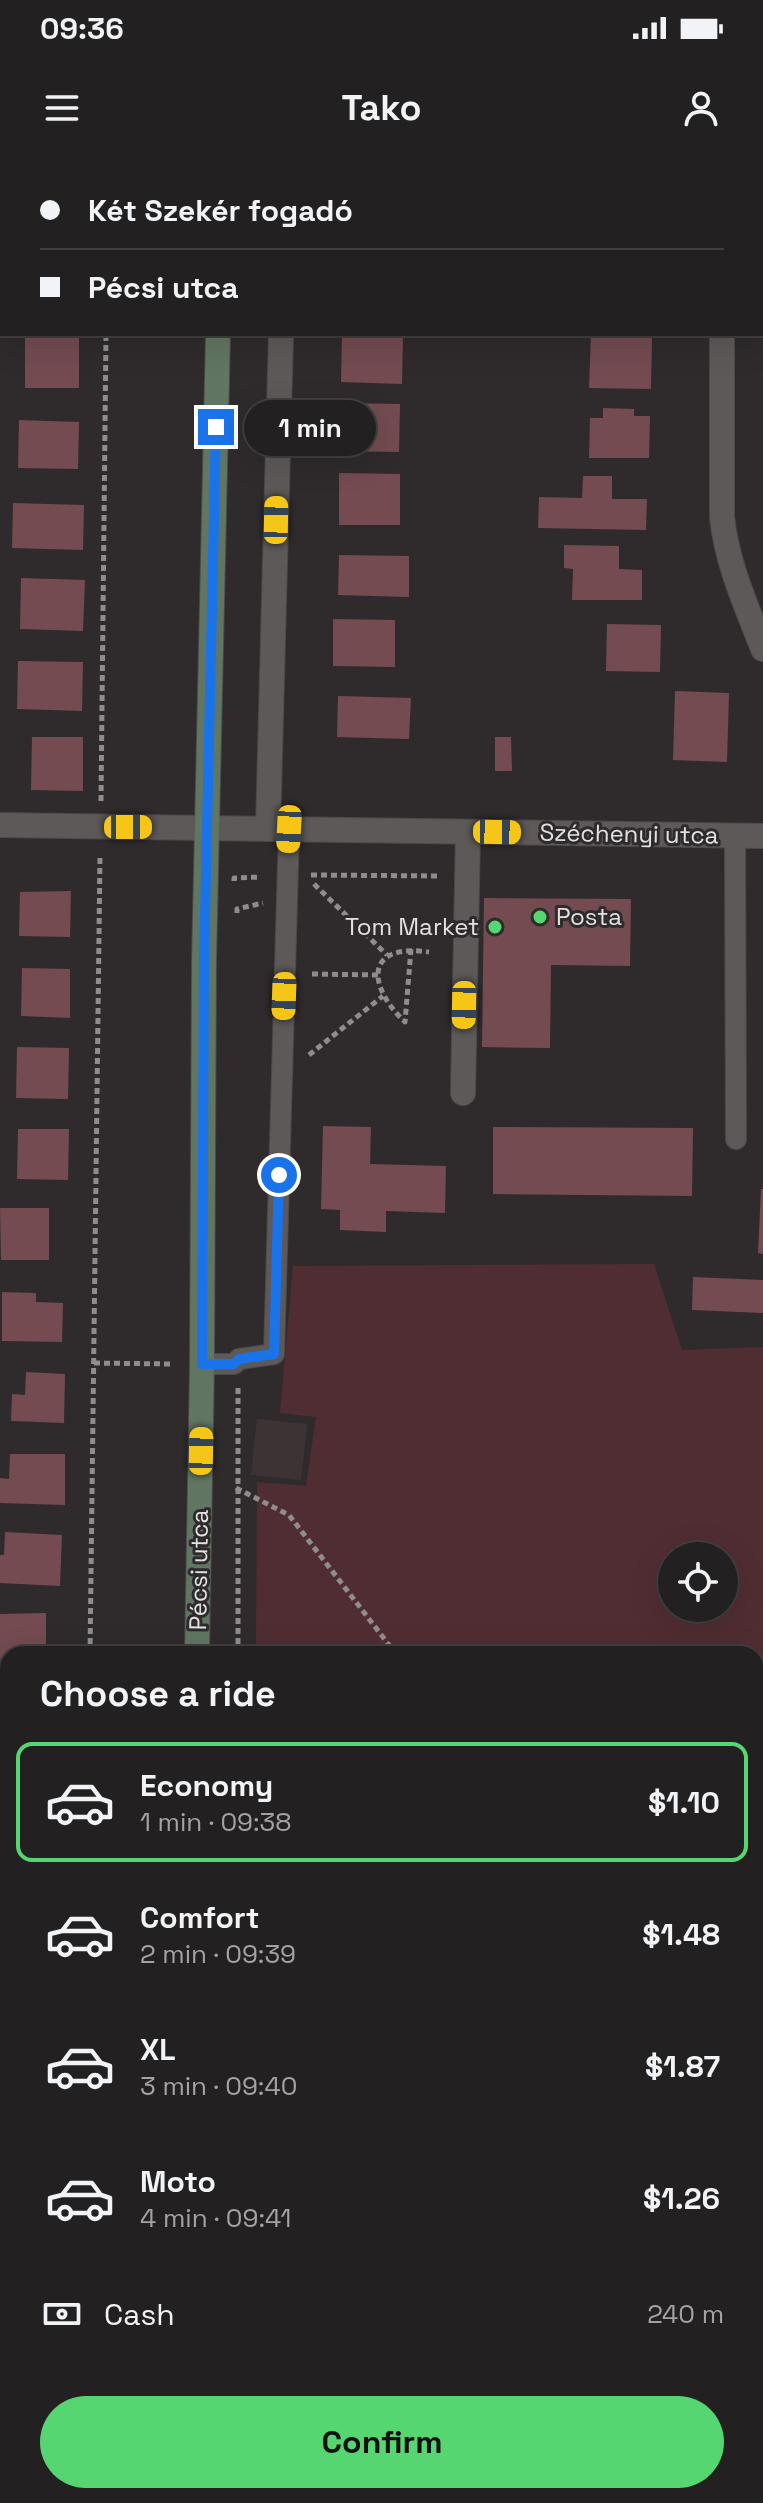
<!DOCTYPE html>
<meta charset="utf-8">
<style>
:root{--surface:#232021;--page:#2f2d2e;--text:#f1f3f6;--muted:#a3a3a5;--line:#403e3f;--accent:#56d671}
body{margin:0;font-family:"Space Grotesk",sans-serif;background:var(--page);color:var(--text);height:100vh;display:flex;flex-direction:column;font-size:30px;white-space:nowrap}
*{box-sizing:border-box;margin:0}
p{font-size:26px;color:var(--muted)}
.icon{flex:none;width:44px;height:44px;fill:none;stroke:currentColor;stroke-width:2;stroke-linecap:round;stroke-linejoin:round}
.map{position:relative;flex:1;overflow:hidden}
.drawer{position:absolute;left:0px;top:1486px;width:764px;height:858px;display:flex;flex-direction:column;background:var(--surface);border-radius:24px 24px 0 0;box-shadow:0 8px 32px #0002,0 0 0 2px var(--line)}
.drawer>*{flex:none}
.top-card{position:absolute;left:0px;top:0px;width:764px;height:176px;box-shadow:0 8px 32px #0002,0 0 0 2px var(--line);display:grid;align-content:center;height:176px;padding:0 40px;background:var(--surface)}
.buttons{position:absolute;left:658px;top:1382px;display:grid;gap:16px}
.buttons a{display:grid;place-items:center;width:80px;height:80px;border-radius:50%;background:var(--surface);box-shadow:0 8px 32px #0002,0 0 0 2px var(--line);font-size:40px}
.end{position:absolute;width:36px;height:36px;margin:-18px;border:10px solid #1a73e8;background:#fff;box-shadow:0 0 0 4px #fff}
.from{border-radius:50%}
.bubble{position:absolute;height:56px;border-radius:28px;background:var(--surface);box-shadow:0 8px 32px #0002,0 0 0 2px var(--line);font-size:26px;font-weight:700;line-height:56px;text-align:center}
.car{position:absolute;width:24px;height:48px;margin:-24px -12px;border-radius:10px;box-shadow:0 0 6px 2px #0007;background:linear-gradient(#f5c518 24%,#345 0 40%,#f5c518 0 76%,#345 0 86%,#f5c518 0)}
.top-card b{display:flex;align-items:center;gap:28px;height:76px;font-size:30px}
.top-card b+b{border-top:2px solid var(--line)}
.top-card i{width:20px;height:20px;background:var(--text)}
ul{padding:0;list-style:none}
li{display:flex;align-items:center;gap:24px;height:120px;margin:0 16px 12px;padding:0 24px;border:4px solid transparent;border-radius:16px}
li div{flex:1}
li b{display:block;font-size:30px}
li em{font-style:normal;font-weight:700}
li.current{border-color:var(--accent)}
li>.icon{width:72px;height:72px;stroke-width:1.5}
h2{padding:0 40px;font-size:36px;line-height:96px}
.pay{display:flex;align-items:center;gap:20px;height:88px;padding:0 40px;font-size:30px}
.pay p{margin-inline-start:auto}
.action{display:flex;gap:16px;margin-top:auto;padding:16px 40px}
.action a{flex:1;height:92px;border-radius:48px;background:var(--accent);color:#111;font-size:32px;font-weight:700;line-height:92px;text-align:center}
.status{display:flex;justify-content:space-between;align-items:center;height:56px;padding:0 40px;background:var(--surface);direction:ltr}
.status svg{height:22px;fill:currentColor}
header{display:flex;justify-content:space-between;align-items:center;height:104px;padding:0 40px;background:var(--surface);font-size:36px;font-weight:700}
.map>svg:first-child{display:block}
</style>
<div class="status"><b>09:36</b><svg viewBox="0 0 49 12"><path d="M0 12V9h3v3zM5 12V6h3v6zM10 12V3h3v9zM15 12V0h3v12zM26 1h20v11H26zM47 4h2v5h-2z"/></svg></div>
<header><svg class="icon" aria-label="menu" viewBox="0 0 24 24"><path d="M4 6h16M4 12h16M4 18h16"/></svg>Tako<svg class="icon" aria-label="person" viewBox="0 0 24 24"><circle cx="12" cy="8" r="4"/><path d="M4 21q1-7 8-7t8 7"/></svg></header>
<div class="map">
<svg width="763" height="2343" viewBox="0 0 763 2343">
<rect width="100%" height="100%" fill="#2f2b2c"/>
<polygon fill="#3d3334" points="257,1259 307,1264 301,1320 251,1315"/>
<path fill="#502d33" fill-rule="evenodd" d="M654,1104L682,1190L763,1187V2343H401L387,2336H756V1494H256L257,1322L306,1326L316,1257L280,1253L293,1106ZM672,1396H724V1448H672Z"/>
<g fill="#734b51">
<rect x="25" y="174" width="54" height="54"/>
<polygon points="342,175 403,176 402,224 341,222"/>
<polygon points="591,176 652,177 651,229 589,228"/>
<polygon points="342,243 400,244 399,292 342,291"/>
<polygon points="603,248 634,249 634,256 650,256 649,298 589,298 590,258 603,258"/>
<polygon points="19,260 79,262 78,309 18,308"/>
<polygon points="339,313 400,314 400,365 339,365"/>
<polygon points="583,316 612,316 612,339 647,339 646,370 538,368 539,337 582,338"/>
<polygon points="13,343 84,345 83,390 12,388"/>
<polygon points="564,385 619,386 619,409 642,410 642,440 572,440 573,409 564,408"/>
<polygon points="339,395 409,396 409,437 338,435"/>
<polygon points="21,418 85,420 83,471 20,469"/>
<polygon points="333,459 395,460 395,507 333,506"/>
<polygon points="607,464 661,465 660,512 606,511"/>
<polygon points="18,501 83,502 82,551 17,549"/>
<polygon points="675,531 729,533 727,602 673,600"/>
<polygon points="338,536 411,538 409,579 337,577"/>
<polygon points="32,577 83,577 83,631 31,630"/>
<polygon points="495,577 511,577 512,611 495,611"/>
<polygon points="71,731 70,777 19,776 20,732"/>
<polygon points="484,738 631,739 630,806 551,805 550,888 482,887"/>
<polygon points="22,808 70,809 70,858 21,856"/>
<polygon points="17,887 69,888 68,939 16,938"/>
<polygon points="323,966 371,967 370,1004 446,1006 445,1053 386,1051 386,1072 340,1070 340,1050 321,1049"/>
<polygon points="493,967 693,968 692,1036 493,1034"/>
<polygon points="18,969 69,969 68,1020 17,1019"/>
<polygon points="761,1029 763,1029 763,1094 758,1093"/>
<polygon points="0,1048 49,1048 49,1100 1,1100"/>
<polygon points="693,1117 763,1120 763,1153 692,1150"/>
<polygon points="2,1132 36,1133 36,1142 63,1143 62,1182 2,1181"/>
<polygon points="26,1212 65,1214 64,1263 11,1261 12,1234 25,1235"/>
<polygon points="10,1294 65,1294 65,1345 0,1343 0,1318 9,1319"/>
<polygon points="5,1372 62,1375 60,1426 0,1423 0,1395 4,1395"/>
<polygon points="46,1453 46,1494 8,1494 8,1502 0,1502 0,1454"/>
<rect x="0" y="1534" width="8" height="52"/>
<polygon points="2,1626 8,1626 8,1666 1,1666"/>
<rect x="0" y="1712" width="8" height="56"/>
<polygon points="0,1816 8,1817 8,1839 0,1839"/>
<polygon points="0,1864 8,1865 8,1910 0,1909"/>
<polygon points="3,1939 8,1940 8,1992 0,1991"/>
<polygon points="1,2104 8,2105 8,2154 0,2153"/>
<polygon points="0,2189 8,2190 8,2236 0,2236"/>
</g>
<g fill="none" stroke-linecap="round" stroke-linejoin="round">
<g stroke="#4c4949" stroke-width="22">
<g id="lane">
<polyline points="735,676 736,979"/>
<polyline points="202,1204 234,1204 239,1199 274,1194 289,669"/>
</g>
</g>
<g stroke="#4c4949" stroke-width="26">
<g id="street">
<polyline points="285,2 285,0"/>
<polyline points="727,2 728,0"/>
<path d="M722,174V357C727,404 746,445 763,489"/>
<polyline points="0,665 763,676"/>
<polyline points="268,669 281,174"/>
<polyline points="463,933 468,672"/>
</g>
</g>
<g stroke="#4c4949" stroke-width="26">
<g id="secondary">
<polyline points="222,2 222,0"/>
<polyline points="197,1494 202,1204 204,801 218,174"/>
<polyline points="182,2343 183,2336"/>
</g>
</g>
<g stroke="#8f8c8c" stroke-width="5" stroke-dasharray="6 4" stroke-linecap="butt">
<polyline points="108,2 108,0"/>
<polyline points="101,641 106,174"/>
<polyline points="311,715 441,716"/>
<polyline points="234,721 234,718 261,717"/>
<polyline points="314,724 387,795"/>
<polyline points="237,753 237,749 263,743"/>
<path d="M411,789L405,862C367,826 364,783 429,792"/>
<polyline points="312,814 378,815"/>
<polyline points="309,895 383,836"/>
<polyline points="94,1203 173,1204"/>
<polyline points="236,1328 289,1355 396,1494"/>
<polyline points="90,1494 100,695"/>
<polyline points="238,1494 238,1227"/>
<polyline points="756,1815 763,1821"/>
<polyline points="245,2336 245,2343"/>
<polyline points="312,2336 323,2343"/>
<polyline points="602,2336 611,2343"/>
<polyline points="79,2343 80,2336"/>
<polyline points="294,2343 307,2336"/>
</g>
<use href="#lane" stroke="#5d5959" stroke-width="20"/>
<use href="#street" stroke="#5d5959" stroke-width="24"/>
<use href="#secondary" stroke="#617662" stroke-width="24"/>
</g>
<g fill="none" stroke-linecap="round" stroke-linejoin="round">
<polyline stroke="#1a73e8" stroke-width="10" points="216,267 204,801 202,1204 234,1204 239,1199 274,1194 279,1015"/>
</g>
<g fill="#56d671" stroke="#2f2b2c" stroke-width="3">
<circle cx="540" cy="757" r="8"/>
<circle cx="495" cy="767" r="8"/>
</g>
<g text-anchor="middle" stroke-width="6" stroke-linejoin="round" paint-order="stroke">
<g font-size="24" fill="#e2e0e0" stroke="#2f2b2c">
<text transform="translate(629 674) rotate(1)" y="8">Széchenyi utca</text>
<text transform="translate(199 1410) rotate(-89)" y="8">Pécsi utca</text>
</g>
<g font-size="24" fill="#e2e0e0" stroke="#2f2b2c" text-anchor="start">
<text x="556" y="765">Posta</text>
<text x="479" y="775" text-anchor="end">Tom Market</text>
</g>
</g>
</svg>
<div class="buttons">
<a><svg class="icon" aria-label="locate" viewBox="0 0 24 24"><circle cx="12" cy="12" r="6"/><path d="M12 2v4M12 18v4M2 12h4M18 12h4"/></svg></a>
</div>
<i class="end from" style="left:279px;top:1015px"></i>
<i class="end" style="left:216px;top:267px"></i>
<div class="bubble" style="left:244px;top:240px;width:132px">1 min</div>
<i class="car" style="left:276px;top:360px;rotate:1deg"></i>
<i class="car" style="left:128px;top:667px;rotate:90deg"></i>
<i class="car" style="left:289px;top:669px;rotate:183deg"></i>
<i class="car" style="left:497px;top:672px;rotate:91deg"></i>
<i class="car" style="left:284px;top:836px;rotate:182deg"></i>
<i class="car" style="left:464px;top:845px;rotate:181deg"></i>
<i class="car" style="left:201px;top:1291px;rotate:1deg"></i>
<div class="top-card">
<b><i class="from"></i>Két Szekér fogadó</b>
<b><i></i>Pécsi utca</b>
</div>
<section class="drawer">
<h2>Choose a ride</h2>
<ul>
<li class="current"><svg class="icon" aria-label="car" viewBox="0 0 24 24"><path d="M5 17H2v-5l4-1 3-4h7l3 4 3 1v5h-3M9 17h6M6 11h13"/><circle cx="7" cy="17" r="2"/><circle cx="17" cy="17" r="2"/></svg><div><b>Economy</b><p>1 min · 09:38</p></div><em>$1.10</em></li>
<li><svg class="icon" aria-label="car" viewBox="0 0 24 24"><path d="M5 17H2v-5l4-1 3-4h7l3 4 3 1v5h-3M9 17h6M6 11h13"/><circle cx="7" cy="17" r="2"/><circle cx="17" cy="17" r="2"/></svg><div><b>Comfort</b><p>2 min · 09:39</p></div><em>$1.48</em></li>
<li><svg class="icon" aria-label="car" viewBox="0 0 24 24"><path d="M5 17H2v-5l4-1 3-4h7l3 4 3 1v5h-3M9 17h6M6 11h13"/><circle cx="7" cy="17" r="2"/><circle cx="17" cy="17" r="2"/></svg><div><b>XL</b><p>3 min · 09:40</p></div><em>$1.87</em></li>
<li><svg class="icon" aria-label="car" viewBox="0 0 24 24"><path d="M5 17H2v-5l4-1 3-4h7l3 4 3 1v5h-3M9 17h6M6 11h13"/><circle cx="7" cy="17" r="2"/><circle cx="17" cy="17" r="2"/></svg><div><b>Moto</b><p>4 min · 09:41</p></div><em>$1.26</em></li>
</ul>
<div class="pay"><svg class="icon" aria-label="cash" viewBox="0 0 24 24"><path d="M3 7h18v10H3z"/><circle cx="12" cy="12" r="2"/></svg>Cash<p>240 m</p></div>
<div class="action"><a>Confirm</a></div>
</section>
</div>
